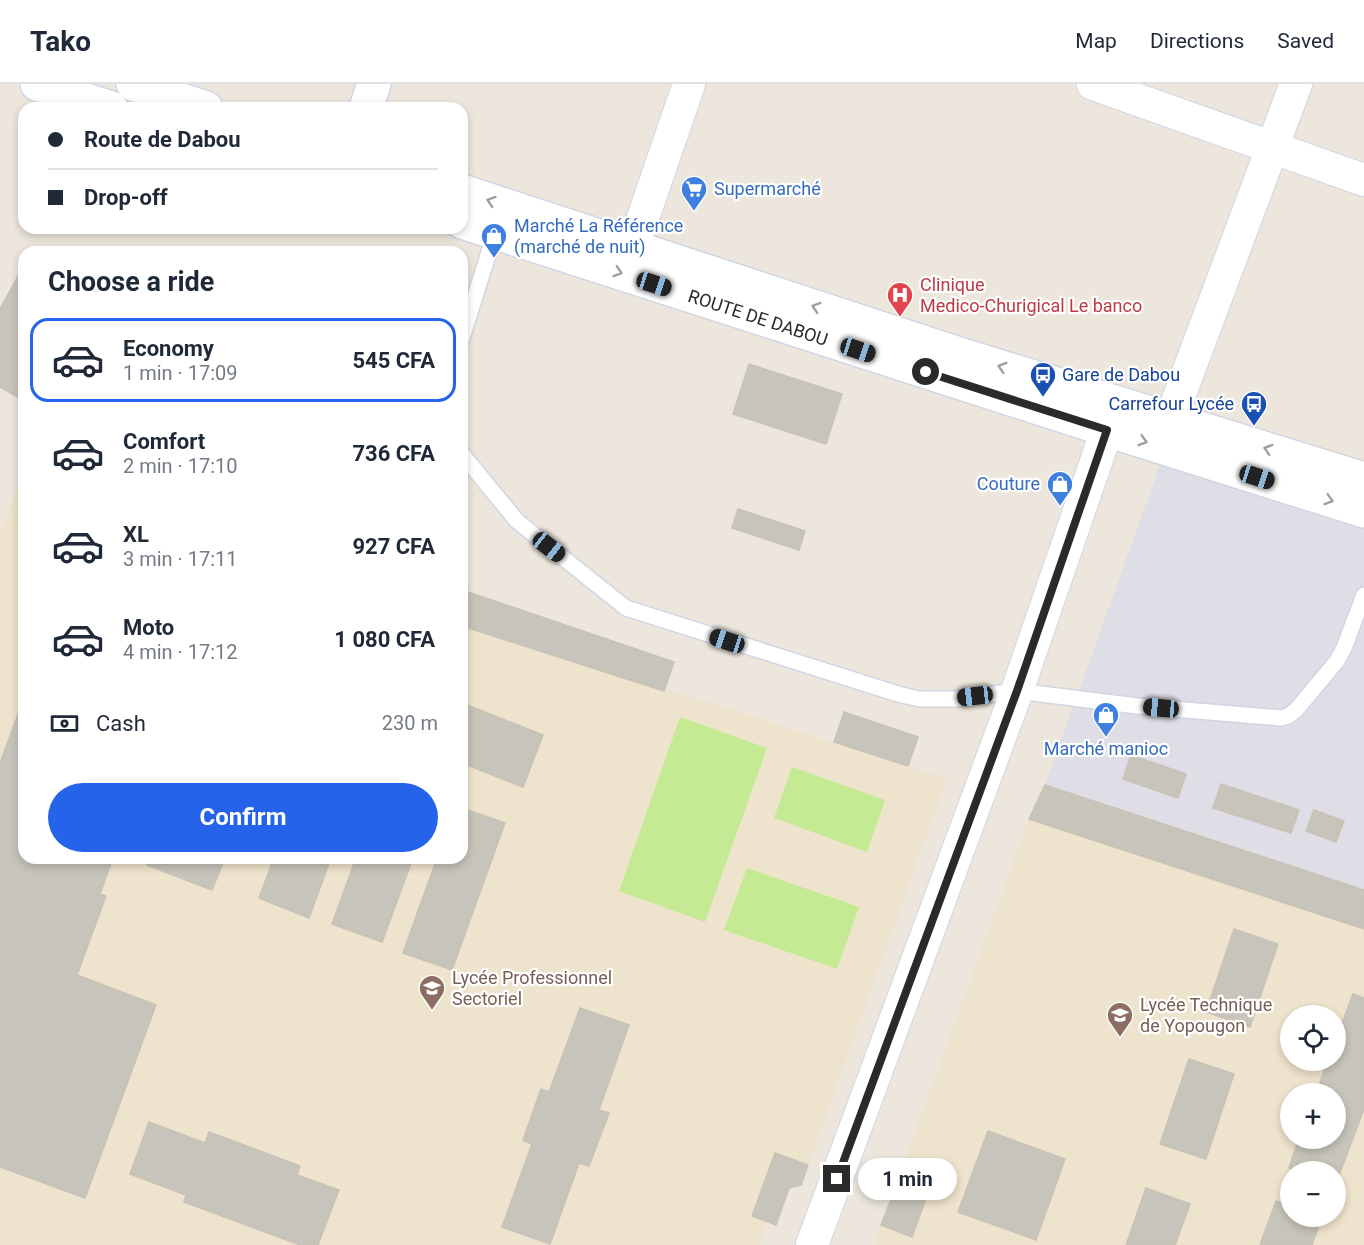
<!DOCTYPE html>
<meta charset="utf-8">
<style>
:root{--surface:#fff;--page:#f2f2f3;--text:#1f2937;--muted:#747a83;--line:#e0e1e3;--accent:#2563eb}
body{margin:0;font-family:Roboto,sans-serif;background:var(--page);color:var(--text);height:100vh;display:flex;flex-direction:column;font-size:22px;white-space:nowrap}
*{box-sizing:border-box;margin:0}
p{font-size:20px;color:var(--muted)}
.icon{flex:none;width:33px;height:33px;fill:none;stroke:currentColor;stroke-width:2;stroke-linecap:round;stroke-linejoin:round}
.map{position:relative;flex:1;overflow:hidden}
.sheet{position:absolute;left:18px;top:162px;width:450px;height:618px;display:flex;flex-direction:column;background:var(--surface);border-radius:18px;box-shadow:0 3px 9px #0003}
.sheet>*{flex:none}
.top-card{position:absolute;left:18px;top:18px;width:450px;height:132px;border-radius:18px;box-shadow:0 3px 9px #0003;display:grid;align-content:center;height:132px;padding:0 30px;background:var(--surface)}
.tools{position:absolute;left:1280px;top:921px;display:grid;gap:12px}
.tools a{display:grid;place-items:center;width:66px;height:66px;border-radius:50%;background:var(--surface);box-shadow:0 3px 9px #0003;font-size:30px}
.end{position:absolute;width:27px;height:27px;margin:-14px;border:8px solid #2a2a2a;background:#fff;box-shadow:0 0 0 3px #fff}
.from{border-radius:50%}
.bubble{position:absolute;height:42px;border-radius:21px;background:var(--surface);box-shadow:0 3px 9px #0003;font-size:20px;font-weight:700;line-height:42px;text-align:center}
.car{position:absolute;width:18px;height:36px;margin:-18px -9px;border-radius:8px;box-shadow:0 0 4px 2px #0007;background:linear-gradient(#222 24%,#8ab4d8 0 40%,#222 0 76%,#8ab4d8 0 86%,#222 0)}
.top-card b{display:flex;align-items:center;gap:21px;height:57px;font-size:22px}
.top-card b+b{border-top:2px solid var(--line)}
.top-card i{width:15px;height:15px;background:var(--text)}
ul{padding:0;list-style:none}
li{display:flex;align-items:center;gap:18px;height:84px;margin:0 12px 9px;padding:0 18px;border:3px solid transparent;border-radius:18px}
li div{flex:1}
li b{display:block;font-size:22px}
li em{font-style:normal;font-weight:700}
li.selected{border-color:var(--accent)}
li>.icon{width:54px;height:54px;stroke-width:1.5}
h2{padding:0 30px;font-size:27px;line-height:72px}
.pay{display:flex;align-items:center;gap:15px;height:66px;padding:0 30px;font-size:22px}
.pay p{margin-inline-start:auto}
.cta{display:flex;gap:12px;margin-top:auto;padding:12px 30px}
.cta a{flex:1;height:69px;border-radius:36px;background:var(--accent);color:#fff;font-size:24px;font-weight:700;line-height:69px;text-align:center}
header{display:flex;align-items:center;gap:36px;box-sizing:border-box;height:84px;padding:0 30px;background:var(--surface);border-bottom:2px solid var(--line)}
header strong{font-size:28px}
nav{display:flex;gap:33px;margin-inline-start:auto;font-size:21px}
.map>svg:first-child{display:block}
</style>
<header>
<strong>Tako</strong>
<nav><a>Map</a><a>Directions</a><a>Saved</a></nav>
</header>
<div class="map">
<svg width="1364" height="1161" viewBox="0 0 1364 1161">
<rect width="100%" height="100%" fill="#ece6dc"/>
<polygon fill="#dfdde5" points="1169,356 1364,421 1364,845 1029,735 1045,701"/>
<g fill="#eee3cc" fill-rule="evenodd">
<polygon points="20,397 24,398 24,774 462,774 462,539 947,695 801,1101 789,1104 776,1141 767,1138 759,1161 0,1161 0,449"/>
<path d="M1029,735L1364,845V1161H874ZM1290,932H1335V976H1290ZM1290,1010H1335V1054H1290ZM1290,1088H1335V1132H1290Z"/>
</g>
<g fill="#c5ea94">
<polygon points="680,633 767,664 705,838 619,807"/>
<polygon points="792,683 885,716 867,768 774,734"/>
<polygon points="747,784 859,823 837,885 724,846"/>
</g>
<g fill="#c7c4bb" stroke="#c8c2b6" stroke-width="1.5">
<polygon points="24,181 24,317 0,303 0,225"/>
<polygon points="749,280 842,310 826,360 733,330"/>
<polygon points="738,425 805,447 799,466 732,444"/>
<polygon points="462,506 674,578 664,607 462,542"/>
<polygon points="24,614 24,774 113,774 100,810 106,812 77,891 156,921 85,1114 0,1083 0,679"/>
<polygon points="462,619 543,651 523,703 462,679"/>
<polygon points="844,628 918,653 908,682 834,658"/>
<polygon points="1131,671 1186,690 1178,714 1123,695"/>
<polygon points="1221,700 1299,726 1291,749 1213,724"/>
<polygon points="1045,701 1364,806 1364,845 1029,735"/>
<polygon points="462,724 505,739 452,886 403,869 437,774 462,774"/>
<polygon points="1314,726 1344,737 1336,758 1306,747"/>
<polygon points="150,774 225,774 212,806 147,781"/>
<polygon points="274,774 331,774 309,834 259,814"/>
<polygon points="356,774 413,774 382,858 332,840"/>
<polygon points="1234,845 1278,860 1250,943 1206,928"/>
<polygon points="1353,910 1364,914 1364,1025 1335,1102 1335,1088 1298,1088 1289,1084 1299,1054 1335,1054 1335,1010 1316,1010 1328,976 1335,976 1335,958"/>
<polygon points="580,924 629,941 599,1026 609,1029 589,1082 579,1079 550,1160 502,1143 532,1060 523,1056 541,1005 549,1008"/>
<polygon points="1189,975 1234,990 1206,1075 1160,1060"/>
<polygon points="149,1038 205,1059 209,1048 300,1082 297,1091 339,1106 318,1161 300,1161 184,1118 186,1111 130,1090"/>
<polygon points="988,1047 1065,1075 1036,1156 958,1128"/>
<polygon points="775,1069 808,1081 801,1101 789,1104 776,1141 752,1132"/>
<polygon points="1146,1104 1190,1120 1175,1161 1126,1161"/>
<polygon points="895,1105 925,1117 912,1153 881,1141"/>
<polygon points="1276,1117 1290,1122 1290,1132 1322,1133 1312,1161 1260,1161"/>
</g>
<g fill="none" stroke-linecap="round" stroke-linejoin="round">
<g stroke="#d2d5e3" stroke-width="18">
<g id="service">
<polyline points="462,254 495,149"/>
<polyline points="462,370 517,437 626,524 898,610 919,615 955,615 1017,607 1137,622 1281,634 1288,632 1296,626 1337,577 1344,564 1364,511"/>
</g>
</g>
<g stroke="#d2d5e3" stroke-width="34">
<g id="minor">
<polyline points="1093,0 1364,96"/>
<polyline points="633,163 689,0"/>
<polyline points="1171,334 1296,0"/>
<polyline points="812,1161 1017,607 1107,346"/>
</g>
</g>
<g stroke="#d2d5e3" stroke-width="36">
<g id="tertiary">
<polyline points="37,0 111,24"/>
<polyline points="133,0 206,24"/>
<polyline points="366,24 374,0"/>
<polyline points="462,107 956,269 1364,395"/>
<polyline points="462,138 1107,346 1364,427"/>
</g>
</g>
<use href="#service" stroke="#fff" stroke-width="15"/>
<use href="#minor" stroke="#fff" stroke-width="32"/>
<use href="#tertiary" stroke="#fff" stroke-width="33"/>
</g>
<defs><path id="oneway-chevron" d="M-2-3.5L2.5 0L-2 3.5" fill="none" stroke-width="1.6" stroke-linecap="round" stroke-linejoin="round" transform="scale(1.5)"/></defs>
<g stroke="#9f9f9f">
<use href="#oneway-chevron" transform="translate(491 117) rotate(-162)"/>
<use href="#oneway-chevron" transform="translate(618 188) rotate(18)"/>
<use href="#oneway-chevron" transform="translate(816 223) rotate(-162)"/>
<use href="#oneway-chevron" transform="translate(1002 283) rotate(-163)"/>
<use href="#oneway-chevron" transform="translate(1143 357) rotate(17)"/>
<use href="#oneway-chevron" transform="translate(1268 365) rotate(-162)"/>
<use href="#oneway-chevron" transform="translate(1329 416) rotate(17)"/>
</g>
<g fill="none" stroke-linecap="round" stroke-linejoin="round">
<polyline stroke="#2a2a2a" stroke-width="8" points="837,1095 1017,607 1107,346 926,288"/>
</g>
<defs>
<g id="supermarket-pin" transform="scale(1.35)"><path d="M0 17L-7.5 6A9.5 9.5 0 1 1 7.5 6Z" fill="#3f7fe0" stroke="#fff"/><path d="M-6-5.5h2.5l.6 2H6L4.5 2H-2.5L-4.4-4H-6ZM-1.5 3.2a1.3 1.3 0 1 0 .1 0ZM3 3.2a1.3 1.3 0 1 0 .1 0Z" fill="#fff"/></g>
<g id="shop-pin" transform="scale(1.35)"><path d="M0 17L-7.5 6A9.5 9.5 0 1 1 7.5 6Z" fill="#3f7fe0" stroke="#fff"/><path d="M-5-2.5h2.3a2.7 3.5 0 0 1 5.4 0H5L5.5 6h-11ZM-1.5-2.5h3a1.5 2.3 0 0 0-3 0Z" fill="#fff"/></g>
<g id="hospital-pin" transform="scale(1.35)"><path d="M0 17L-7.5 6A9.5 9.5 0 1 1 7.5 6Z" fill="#e0444e" stroke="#fff"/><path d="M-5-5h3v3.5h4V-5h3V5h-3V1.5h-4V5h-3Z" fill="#fff"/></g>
<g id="bus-pin" transform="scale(1.35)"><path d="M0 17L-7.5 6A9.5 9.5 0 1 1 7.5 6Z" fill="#1a4fb4" stroke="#fff"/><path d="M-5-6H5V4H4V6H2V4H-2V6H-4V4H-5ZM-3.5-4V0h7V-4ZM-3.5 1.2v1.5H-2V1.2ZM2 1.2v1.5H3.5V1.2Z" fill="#fff"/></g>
<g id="school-pin" transform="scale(1.35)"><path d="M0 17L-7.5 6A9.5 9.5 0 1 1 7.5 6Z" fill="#8d6e63" stroke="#fff"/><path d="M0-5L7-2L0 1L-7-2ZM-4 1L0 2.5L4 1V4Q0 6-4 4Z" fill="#fff"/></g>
</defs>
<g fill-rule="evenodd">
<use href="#supermarket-pin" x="694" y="105"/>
<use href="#shop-pin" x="494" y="152"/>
<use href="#hospital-pin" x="900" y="211"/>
<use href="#bus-pin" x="1043" y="291"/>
<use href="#bus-pin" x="1254" y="320"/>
<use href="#shop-pin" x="1060" y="400"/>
<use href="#shop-pin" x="1106" y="631"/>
<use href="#school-pin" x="432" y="904"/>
<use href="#school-pin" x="1120" y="931"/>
</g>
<g text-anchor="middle" stroke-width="4.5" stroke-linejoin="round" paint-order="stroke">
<g font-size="18" fill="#366cbe" stroke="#fff" text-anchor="start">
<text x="714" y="111">Supermarché</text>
<text x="514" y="148">Marché La Référence<tspan x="514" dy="21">(marché de nuit)</tspan></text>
<text x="1040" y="406" text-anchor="end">Couture</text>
<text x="1106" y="671" text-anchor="middle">Marché manioc</text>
</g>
<g font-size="18" fill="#be3a42" stroke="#fff" text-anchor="start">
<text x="920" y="207">Clinique<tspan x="920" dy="21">Medico-Churigical Le banco</tspan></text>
</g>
<g font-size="18" fill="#2a2a2a" stroke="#fff">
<text transform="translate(758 234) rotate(18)" y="6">ROUTE DE DABOU</text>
</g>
<g font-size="18" fill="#164399" stroke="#fff" text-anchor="start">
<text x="1062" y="297">Gare de Dabou</text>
<text x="1234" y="326" text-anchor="end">Carrefour Lycée</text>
</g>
<g font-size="18" fill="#785e54" stroke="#fff" text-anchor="start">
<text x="452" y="900">Lycée Professionnel<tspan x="452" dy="21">Sectoriel</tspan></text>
<text x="1140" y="927">Lycée Technique<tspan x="1140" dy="21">de Yopougon</tspan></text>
</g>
</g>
</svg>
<div class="tools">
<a><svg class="icon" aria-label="locate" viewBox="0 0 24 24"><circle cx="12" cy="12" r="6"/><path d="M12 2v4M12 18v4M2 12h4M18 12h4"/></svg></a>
<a>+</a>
<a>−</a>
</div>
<i class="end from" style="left:926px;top:288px"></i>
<i class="end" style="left:837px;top:1095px"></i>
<div class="bubble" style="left:858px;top:1074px;width:99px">1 min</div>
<i class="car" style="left:654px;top:200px;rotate:108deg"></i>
<i class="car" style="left:858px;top:266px;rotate:108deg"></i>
<i class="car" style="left:1257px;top:393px;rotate:108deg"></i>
<i class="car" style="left:549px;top:463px;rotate:128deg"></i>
<i class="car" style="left:727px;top:557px;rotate:288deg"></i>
<i class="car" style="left:975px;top:612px;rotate:263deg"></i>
<i class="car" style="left:1161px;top:624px;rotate:275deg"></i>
<div class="top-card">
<b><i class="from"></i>Route de Dabou</b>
<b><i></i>Drop-off</b>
</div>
<section class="sheet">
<h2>Choose a ride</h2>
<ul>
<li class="selected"><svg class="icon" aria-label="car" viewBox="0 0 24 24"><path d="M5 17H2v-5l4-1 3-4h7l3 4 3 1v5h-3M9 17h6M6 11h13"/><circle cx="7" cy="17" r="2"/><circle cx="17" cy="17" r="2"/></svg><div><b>Economy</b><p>1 min · 17:09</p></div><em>545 CFA</em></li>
<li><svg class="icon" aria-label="car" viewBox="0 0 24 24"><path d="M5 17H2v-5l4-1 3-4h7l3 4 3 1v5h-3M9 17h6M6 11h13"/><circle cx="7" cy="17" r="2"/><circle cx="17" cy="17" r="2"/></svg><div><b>Comfort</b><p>2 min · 17:10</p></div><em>736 CFA</em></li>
<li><svg class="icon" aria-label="car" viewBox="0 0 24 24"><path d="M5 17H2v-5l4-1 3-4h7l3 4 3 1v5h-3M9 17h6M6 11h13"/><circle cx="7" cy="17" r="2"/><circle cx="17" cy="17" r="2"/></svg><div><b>XL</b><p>3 min · 17:11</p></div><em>927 CFA</em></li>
<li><svg class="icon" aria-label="car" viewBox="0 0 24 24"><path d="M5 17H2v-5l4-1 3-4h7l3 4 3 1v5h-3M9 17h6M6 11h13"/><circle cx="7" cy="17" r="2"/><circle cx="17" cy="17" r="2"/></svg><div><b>Moto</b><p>4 min · 17:12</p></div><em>1 080 CFA</em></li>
</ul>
<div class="pay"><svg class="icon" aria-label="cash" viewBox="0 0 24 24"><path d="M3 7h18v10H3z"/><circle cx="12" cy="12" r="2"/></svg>Cash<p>230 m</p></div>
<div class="cta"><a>Confirm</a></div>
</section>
</div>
